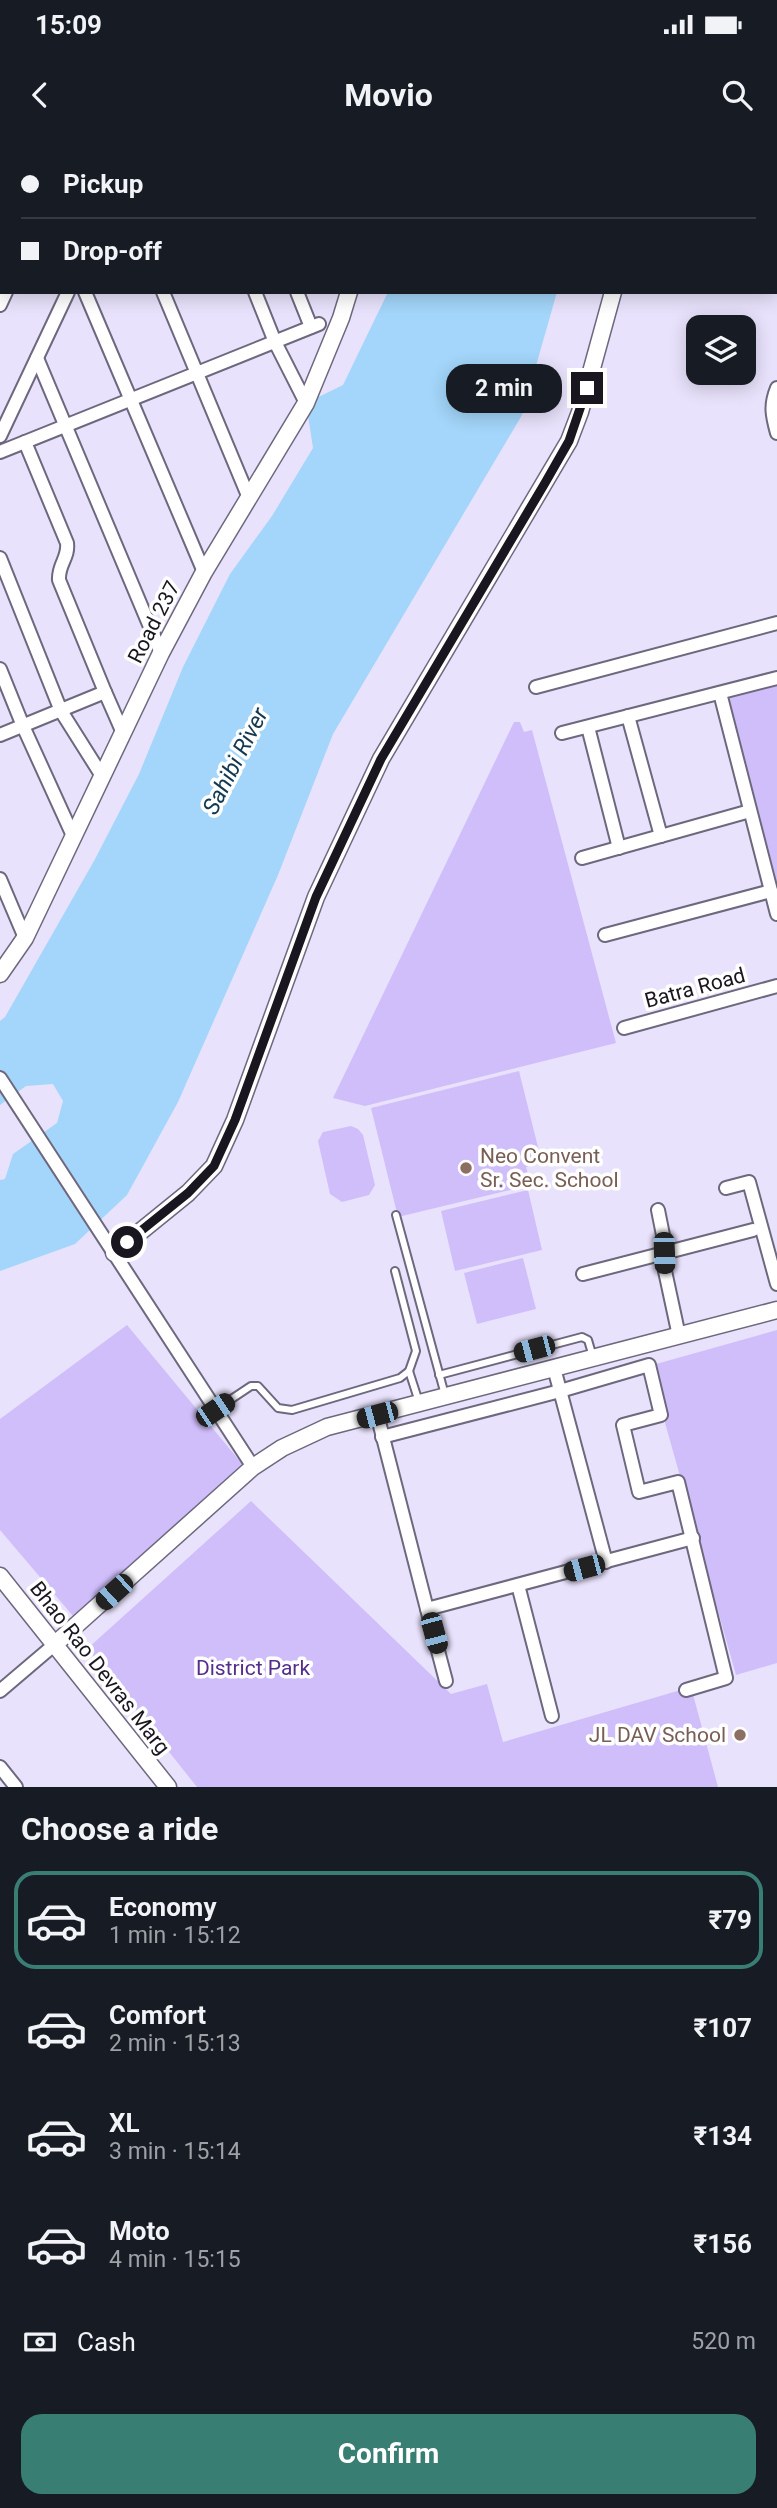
<!DOCTYPE html>
<meta charset="utf-8">
<style>
:root{--surface:#171b24;--page:#242831;--text:#f1f3f6;--muted:#9ea1a6;--line:#363941;--accent:#397e73}
body{margin:0;font-family:Roboto,sans-serif;background:var(--page);color:var(--text);height:100vh;display:flex;flex-direction:column;font-size:26px;white-space:nowrap}
*{box-sizing:border-box;margin:0}
p{font-size:23px;color:var(--muted)}
.icon{flex:none;width:38px;height:38px;fill:none;stroke:currentColor;stroke-width:2;stroke-linecap:round;stroke-linejoin:round}
.map{position:relative;height:1647px;overflow:hidden}
.details{display:flex;flex-direction:column;background:var(--surface);flex:1}
.details>*{flex:none}
.guide{position:absolute;left:0px;top:0px;width:777px;height:154px;box-shadow:0 4px 18px #0003;display:grid;align-content:center;height:154px;padding:0 21px;background:var(--surface)}
.fabs{position:absolute;left:686px;top:175px;display:grid;gap:14px}
.fabs a{display:grid;place-items:center;width:70px;height:70px;border-radius:14px;background:var(--surface);box-shadow:0 4px 18px #0003;font-size:35px}
.end{position:absolute;width:32px;height:32px;margin:-16px;border:9px solid #19161f;background:#fff;box-shadow:0 0 0 4px #fff}
.from{border-radius:50%}
.bubble{position:absolute;height:49px;border-radius:21px;background:var(--surface);box-shadow:0 4px 18px #0003;font-size:23px;font-weight:700;line-height:49px;text-align:center}
.car{position:absolute;width:21px;height:42px;margin:-21px -10px;border-radius:9px;box-shadow:0 0 5px 2px #0007;background:linear-gradient(#222 24%,#8ab4d8 0 40%,#222 0 76%,#8ab4d8 0 86%,#222 0)}
.guide b{display:flex;align-items:center;gap:24px;height:66px;font-size:26px}
.guide b+b{border-top:2px solid var(--line)}
.guide i{width:18px;height:18px;background:var(--text)}
ul{padding:0;list-style:none}
li{display:flex;align-items:center;gap:21px;height:98px;margin:0 14px 10px;padding:0 7px;border:4px solid transparent;border-radius:21px}
li div{flex:1}
li b{display:block;font-size:26px}
li em{font-style:normal;font-weight:700}
li.current{border-color:var(--accent)}
li>.icon{width:63px;height:63px;stroke-width:1.5}
h2{padding:0 21px;font-size:32px;line-height:84px}
.pay{display:flex;align-items:center;gap:18px;height:77px;padding:0 21px;font-size:26px}
.pay p{margin-inline-start:auto}
.cta{display:flex;gap:14px;margin-top:auto;padding:14px 21px}
.cta a{flex:1;height:80px;border-radius:21px;background:var(--accent);color:#fff;font-size:28px;font-weight:700;line-height:80px;text-align:center}
.status{display:flex;justify-content:space-between;align-items:center;height:49px;padding:0 35px;background:var(--surface);direction:ltr}
.status svg{height:19px;fill:currentColor}
header{display:flex;justify-content:space-between;align-items:center;height:91px;padding:0 21px;background:var(--surface);font-size:32px;font-weight:700}
.map>svg:first-child{display:block}
</style>
<div class="status"><b>15:09</b><svg viewBox="0 0 49 12"><path d="M0 12V9h3v3zM5 12V6h3v6zM10 12V3h3v9zM15 12V0h3v12zM26 1h20v11H26zM47 4h2v5h-2z"/></svg></div>
<header><svg class="icon" aria-label="back" viewBox="0 0 24 24"><path d="M15 5l-7 7 7 7"/></svg>Movio<svg class="icon" aria-label="search" viewBox="0 0 24 24"><circle cx="10" cy="10" r="6"/><path d="M15 15l6 6"/></svg></header>
<div class="map">
<svg width="777" height="1647" viewBox="0 0 777 1647">
<rect width="100%" height="100%" fill="#e9e2fc"/>
<g fill="#d0befb">
<polygon points="777,545 777,743 729,558"/>
<polygon points="514,582 520,582 524,592 532,590 616,903 365,966 333,958"/>
<polygon points="519,931 542,1023 526,1027 531,1045 398,1077 371,968"/>
<polygon points="351,986 358,989 363,995 375,1045 369,1055 342,1062 330,1054 318,1001 323,992"/>
<polygon points="528,1050 542,1110 455,1131 441,1071"/>
<polygon points="523,1118 536,1169 477,1184 464,1133"/>
<polygon points="127,1185 243,1325 79,1483 0,1390 0,1279"/>
<polygon points="777,1190 777,1523 736,1535 649,1226"/>
<polygon points="251,1361 451,1554 487,1544 503,1602 691,1547 718,1647 197,1647 87,1509"/>
</g>
<g fill="#a3d6fa">
<polygon points="420,0 597,0 420,2"/>
<polygon points="388,152 557,152 522,275 333,594 278,735 178,962 127,1055 75,1104 0,1131 0,1040 5,1039 13,1014 57,983 63,961 53,944 26,946 0,965 0,881 5,877 94,721 139,634 183,527 230,434 272,376 313,308 306,263 343,245"/>
</g>
<g fill="none" stroke-linecap="round" stroke-linejoin="round">
<g stroke="#6e687e" stroke-width="10">
<g id="service">
<polyline points="396,1075 445,1255"/>
<polyline points="409,1231 419,1262"/>
<polyline points="439,1235 582,1197 588,1200 593,1217"/>
<polyline points="215,1270 251,1246 258,1246 278,1268 292,1270 400,1238 409,1231 416,1211 395,1131"/>
</g>
</g>
<g stroke="#6e687e" stroke-width="16">
<g id="minor">
<polyline points="49,0 50,2"/>
<polyline points="192,0 193,2"/>
<polyline points="234,0 235,2"/>
<polyline points="280,0 280,2"/>
<polyline points="327,0 328,2"/>
<polyline points="372,0 373,2"/>
<polyline points="15,2 19,0"/>
<polyline points="170,2 174,0"/>
<polyline points="0,8 2,7"/>
<polyline points="0,58 2,58"/>
<polyline points="0,74 2,70"/>
<polyline points="85,152 204,432"/>
<polyline points="163,152 249,358"/>
<polyline points="255,152 275,202 306,263"/>
<polyline points="297,152 311,187"/>
<polyline points="0,165 6,152"/>
<polyline points="37,218 161,513"/>
<path d="M777,248C770,265 772,275 777,293"/>
<polyline points="0,296 68,152"/>
<path d="M25,302L67,403C69,418 58,424 59,440L105,552"/>
<polyline points="0,312 319,184"/>
<polyline points="0,418 61,571 102,636"/>
<polyline points="0,529 23,586 74,698"/>
<polyline points="536,547 777,483"/>
<polyline points="720,553 777,774"/>
<polyline points="628,576 661,696"/>
<polyline points="588,587 619,708"/>
<polyline points="562,593 777,538"/>
<polyline points="0,595 105,552 123,593"/>
<polyline points="582,718 750,671"/>
<polyline points="0,739 25,798"/>
<polyline points="605,795 771,751"/>
<polyline points="624,888 777,846"/>
<polyline points="0,938 253,1327"/>
<polyline points="726,1048 749,1042 777,1144"/>
<polyline points="658,1070 664,1100 665,1131 679,1196"/>
<polyline points="583,1134 753,1090"/>
<polyline points="554,1228 606,1422"/>
<polyline points="377,1274 427,1469 693,1398"/>
<polyline points="382,1297 560,1251 649,1225 661,1275 623,1285 639,1352 678,1342 726,1538 686,1550"/>
<polyline points="518,1445 552,1576"/>
<polyline points="427,1469 446,1541"/>
<polyline points="0,1551 54,1505"/>
<polyline points="0,1627 16,1647"/>
</g>
</g>
<g stroke="#6e687e" stroke-width="19">
<g id="tertiary">
<polyline points="391,2 391,0"/>
<polyline points="659,2 659,0"/>
<polyline points="0,834 25,798 161,513 204,432 306,263 341,178 349,152"/>
<polyline points="114,1113 188,1053 214,1026 235,980 316,757 381,619 569,301 580,272 613,152"/>
<polyline points="0,1436 168,1647"/>
<polyline points="54,1505 253,1327 282,1308 327,1287 777,1170"/>
</g>
</g>
<use href="#service" stroke="#fff" stroke-width="6"/>
<use href="#minor" stroke="#fff" stroke-width="12"/>
<use href="#tertiary" stroke="#fff" stroke-width="16"/>
</g>
<g fill="none" stroke-linecap="round" stroke-linejoin="round">
<polyline stroke="#19161f" stroke-width="9" points="127,1102 188,1053 214,1026 235,980 316,757 381,619 545,343 569,301 587,248"/>
</g>
<g fill="#8d6e63" stroke="#fff" stroke-width="2.5">
<circle cx="466" cy="1028" r="7"/>
<circle cx="740" cy="1595" r="7"/>
</g>
<g text-anchor="middle" stroke-width="7" stroke-linejoin="round" paint-order="stroke">
<g font-size="21" fill="#19161f" stroke="#fff">
<text transform="translate(154 482) rotate(-63)" y="7">Road 237</text>
<text transform="translate(695 848) rotate(-15)" y="7">Batra Road</text>
<text transform="translate(100 1528) rotate(52)" y="7">Bhao Rao Devras Marg</text>
</g>
<g font-size="21" fill="#785e54" stroke="#fff" text-anchor="start">
<text x="480" y="1023">Neo Convent<tspan x="480" dy="24">Sr. Sec. School</tspan></text>
<text x="726" y="1602" text-anchor="end">JL DAV School</text>
</g>
<g font-size="21" fill="#552d8d" stroke="#fff">
<text x="253" y="1535">District Park</text>
</g>
<g font-size="23" font-style="italic" fill="#123951" stroke="#fff">
<text transform="translate(235 621) rotate(-63)" y="8">Sahibi River</text>
</g>
</g>
</svg>
<div class="fabs">
<a><svg class="icon" aria-label="layers" viewBox="0 0 24 24"><path d="M12 4l9 5-9 5-9-5zM3 14l9 5 9-5"/></svg></a>
</div>
<i class="end from" style="left:127px;top:1102px"></i>
<i class="end" style="left:587px;top:248px"></i>
<div class="bubble" style="left:446px;top:224px;width:116px">2 min</div>
<i class="car" style="left:664px;top:1113px;rotate:178deg"></i>
<i class="car" style="left:534px;top:1209px;rotate:255deg"></i>
<i class="car" style="left:215px;top:1270px;rotate:56deg"></i>
<i class="car" style="left:377px;top:1275px;rotate:255deg"></i>
<i class="car" style="left:584px;top:1428px;rotate:255deg"></i>
<i class="car" style="left:114px;top:1452px;rotate:228deg"></i>
<i class="car" style="left:434px;top:1493px;rotate:165deg"></i>
<div class="guide">
<b><i class="from"></i>Pickup</b>
<b><i></i>Drop-off</b>
</div>
</div>
<section class="details">
<h2>Choose a ride</h2>
<ul>
<li class="current"><svg class="icon" aria-label="car" viewBox="0 0 24 24"><path d="M5 17H2v-5l4-1 3-4h7l3 4 3 1v5h-3M9 17h6M6 11h13"/><circle cx="7" cy="17" r="2"/><circle cx="17" cy="17" r="2"/></svg><div><b>Economy</b><p>1 min · 15:12</p></div><em>₹79</em></li>
<li><svg class="icon" aria-label="car" viewBox="0 0 24 24"><path d="M5 17H2v-5l4-1 3-4h7l3 4 3 1v5h-3M9 17h6M6 11h13"/><circle cx="7" cy="17" r="2"/><circle cx="17" cy="17" r="2"/></svg><div><b>Comfort</b><p>2 min · 15:13</p></div><em>₹107</em></li>
<li><svg class="icon" aria-label="car" viewBox="0 0 24 24"><path d="M5 17H2v-5l4-1 3-4h7l3 4 3 1v5h-3M9 17h6M6 11h13"/><circle cx="7" cy="17" r="2"/><circle cx="17" cy="17" r="2"/></svg><div><b>XL</b><p>3 min · 15:14</p></div><em>₹134</em></li>
<li><svg class="icon" aria-label="car" viewBox="0 0 24 24"><path d="M5 17H2v-5l4-1 3-4h7l3 4 3 1v5h-3M9 17h6M6 11h13"/><circle cx="7" cy="17" r="2"/><circle cx="17" cy="17" r="2"/></svg><div><b>Moto</b><p>4 min · 15:15</p></div><em>₹156</em></li>
</ul>
<div class="pay"><svg class="icon" aria-label="cash" viewBox="0 0 24 24"><path d="M3 7h18v10H3z"/><circle cx="12" cy="12" r="2"/></svg>Cash<p>520 m</p></div>
<div class="cta"><a>Confirm</a></div>
</section>
